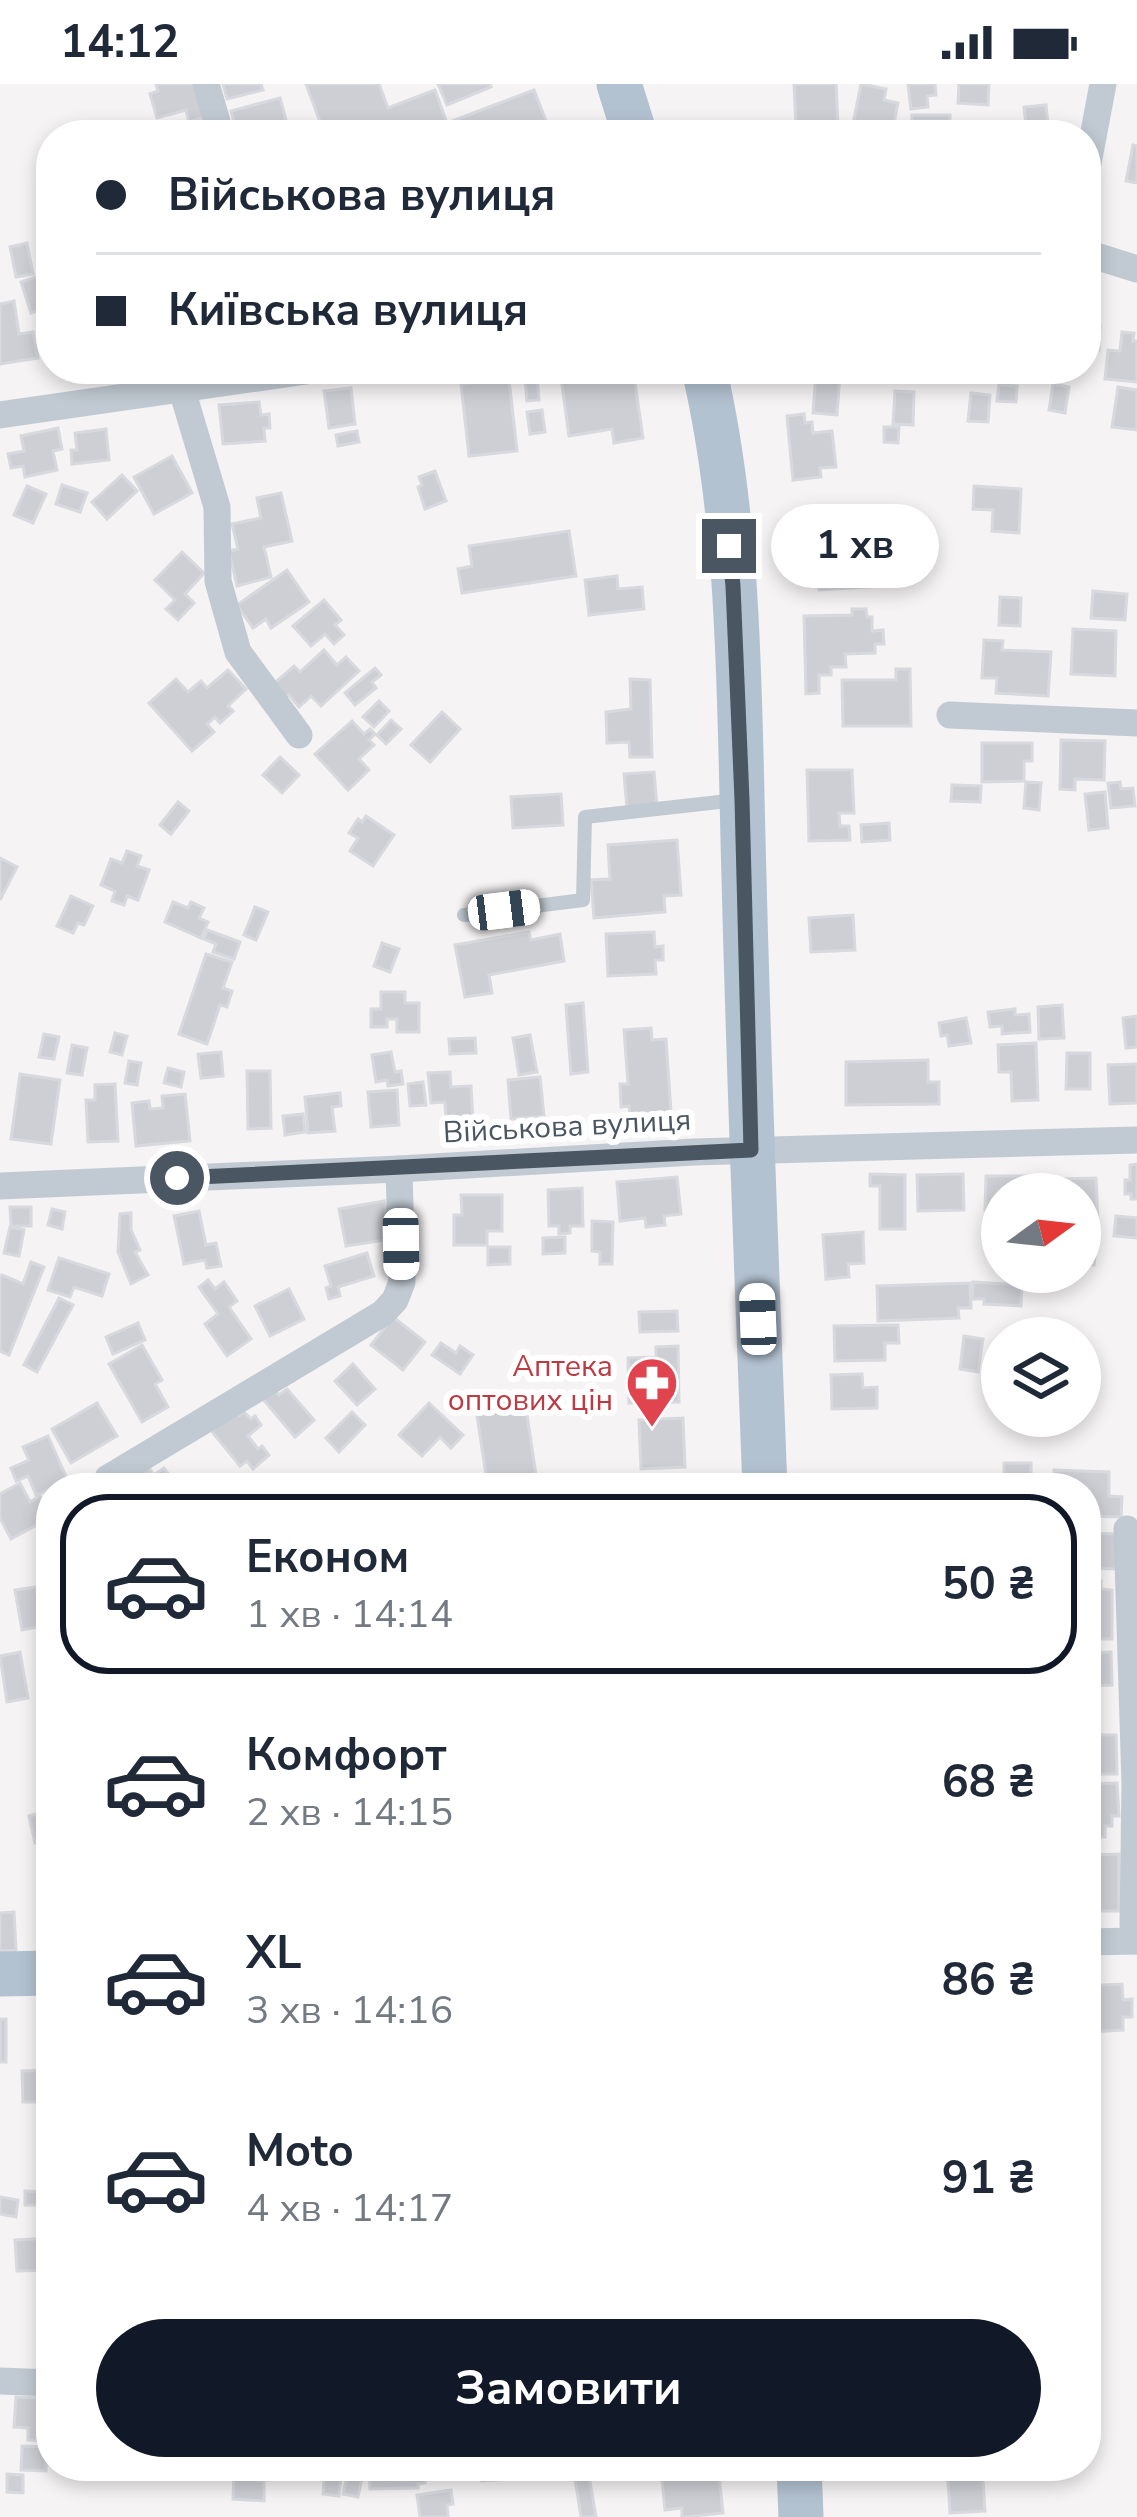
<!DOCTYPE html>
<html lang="uk">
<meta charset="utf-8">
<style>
:root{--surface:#fff;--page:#f2f2f3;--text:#1f2937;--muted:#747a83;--line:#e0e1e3;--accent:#111827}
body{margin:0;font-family:"Nunito Sans",sans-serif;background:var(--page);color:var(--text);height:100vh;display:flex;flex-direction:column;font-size:45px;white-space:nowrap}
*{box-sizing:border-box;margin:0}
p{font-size:39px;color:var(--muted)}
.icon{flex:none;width:66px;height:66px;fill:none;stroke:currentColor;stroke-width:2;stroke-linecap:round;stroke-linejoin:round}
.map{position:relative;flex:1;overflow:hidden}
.details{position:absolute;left:36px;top:1389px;width:1065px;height:1008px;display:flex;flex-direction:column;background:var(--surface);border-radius:48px;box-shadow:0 6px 18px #0003}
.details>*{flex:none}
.banner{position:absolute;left:36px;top:36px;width:1065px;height:264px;border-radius:48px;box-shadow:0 6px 18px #0003;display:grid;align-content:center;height:264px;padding:0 60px;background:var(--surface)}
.needle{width:78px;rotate:75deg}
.buttons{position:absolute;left:981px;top:1089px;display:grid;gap:24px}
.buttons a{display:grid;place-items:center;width:120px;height:120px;border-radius:50%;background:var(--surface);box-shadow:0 6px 18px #0003;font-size:60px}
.end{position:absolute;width:54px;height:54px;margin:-27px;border:15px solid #4a5661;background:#fff;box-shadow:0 0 0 6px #fff}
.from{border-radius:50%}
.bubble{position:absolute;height:84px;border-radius:42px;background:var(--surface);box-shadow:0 6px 18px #0003;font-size:39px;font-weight:700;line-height:84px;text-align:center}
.car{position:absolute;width:36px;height:72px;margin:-36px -18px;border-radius:15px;box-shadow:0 0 9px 3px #0007;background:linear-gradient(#fff 24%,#345 0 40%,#fff 0 76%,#345 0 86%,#fff 0)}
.banner b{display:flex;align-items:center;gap:42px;height:114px;font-size:45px}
.banner b+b{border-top:3px solid var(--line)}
.banner i{width:30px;height:30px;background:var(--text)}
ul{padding:21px 0 0;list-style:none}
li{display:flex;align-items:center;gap:36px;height:180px;margin:0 24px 18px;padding:0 36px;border:6px solid transparent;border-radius:48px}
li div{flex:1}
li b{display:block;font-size:45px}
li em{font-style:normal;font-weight:700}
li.active{border-color:var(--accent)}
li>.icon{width:108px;height:108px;stroke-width:1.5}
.cta{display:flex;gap:24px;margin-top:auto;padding:24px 60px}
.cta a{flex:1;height:138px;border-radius:72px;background:var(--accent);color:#fff;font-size:48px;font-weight:700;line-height:138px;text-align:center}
.status{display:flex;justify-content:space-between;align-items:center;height:84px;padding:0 60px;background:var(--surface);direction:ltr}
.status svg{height:33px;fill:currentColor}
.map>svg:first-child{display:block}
</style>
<div class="status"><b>14:12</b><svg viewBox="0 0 49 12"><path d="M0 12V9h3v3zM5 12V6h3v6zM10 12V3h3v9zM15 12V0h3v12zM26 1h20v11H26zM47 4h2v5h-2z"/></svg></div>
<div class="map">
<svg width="1137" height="2433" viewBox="0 0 1137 2433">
<rect width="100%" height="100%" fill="#f5f3f3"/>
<g fill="#cdcfd5" stroke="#d7d9de" stroke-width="3">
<polygon points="156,0 196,0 206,33 189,38 186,26 157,34 150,10 158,7"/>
<polygon points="223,0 261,0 263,6 227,15"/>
<polygon points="306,0 379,0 388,24 435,6 447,39 534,6 550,47 539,51 325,51"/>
<polygon points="438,0 490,0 491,3 447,21"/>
<polygon points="794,0 836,0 838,41 796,43"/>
<polygon points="861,0 886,5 884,16 898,19 892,51 852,45"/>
<polygon points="908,0 935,0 936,11 927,12 928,23 911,25"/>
<polygon points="959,0 989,0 988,21 958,19"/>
<polygon points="280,14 290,50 238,51 231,27"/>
<polygon points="1046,21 1049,50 1027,51 1024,23"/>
<polygon points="912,31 950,31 950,51 911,51"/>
<polygon points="1133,61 1137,62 1137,99 1126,97"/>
<polygon points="27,159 33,190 16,193 10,163"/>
<polygon points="51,188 51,231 48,223 31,229 21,198"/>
<polygon points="14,217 19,250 33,248 38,274 0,280 0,220"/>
<polygon points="1086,242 1100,242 1099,266 1086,266"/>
<polygon points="1122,248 1134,249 1133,257 1137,257 1137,298 1105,295 1108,266 1120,267"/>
<polygon points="575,285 633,285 643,354 614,359 612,345 569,352 560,287"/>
<polygon points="816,288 840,290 837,331 813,329"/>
<polygon points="537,293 539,316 527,317 525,294"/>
<polygon points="509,295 517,367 469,372 461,300"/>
<polygon points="1053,300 1069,303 1065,329 1049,326"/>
<polygon points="999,301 1017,302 1016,318 997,317"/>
<polygon points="1118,303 1137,306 1137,346 1112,343"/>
<polygon points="351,304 355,340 329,344 324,307"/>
<polygon points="895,307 914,308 913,341 893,340"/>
<polygon points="971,309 990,311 988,338 968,337"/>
<polygon points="259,318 261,331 269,330 270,344 264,344 265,357 223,360 219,321"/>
<polygon points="542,326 545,348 530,350 527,328"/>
<polygon points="804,330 805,339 812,338 813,349 832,347 836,383 820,384 821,393 793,396 787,332"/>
<polygon points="884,343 899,343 898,359 884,358"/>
<polygon points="58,344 62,365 53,367 57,386 25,393 23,382 11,384 8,370 24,367 21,352"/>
<polygon points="106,345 109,376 72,380 71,366 77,366 75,349"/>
<polygon points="357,347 359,358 338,362 336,351"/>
<polygon points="172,372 192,409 154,430 134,393"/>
<polygon points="435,387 446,417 425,425 418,403 422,401 419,393"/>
<polygon points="122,391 137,407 107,435 92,418"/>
<polygon points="62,401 87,409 80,428 56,420"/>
<polygon points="27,402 46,410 33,439 14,431"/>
<polygon points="974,402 1021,405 1019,449 992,447 993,426 973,425"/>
<polygon points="281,409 292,457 264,463 271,493 237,502 229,467 238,465 232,440 261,434 257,414"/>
<polygon points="875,427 881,502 819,506 813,432"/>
<polygon points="569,447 576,492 462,509 458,485 472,482 469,462"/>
<polygon points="182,468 204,489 185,510 194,519 178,536 166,525 175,516 155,496"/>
<polygon points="287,486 309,518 271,544 266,535 253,544 237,521"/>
<polygon points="617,492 618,505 642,503 644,525 589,531 585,496"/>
<polygon points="1093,507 1127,510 1125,536 1091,534"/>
<polygon points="1000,513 1021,514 1020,542 999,541"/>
<polygon points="324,516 341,536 335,541 344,551 334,560 325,550 311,562 293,542"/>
<polygon points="852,525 866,525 867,533 872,533 872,547 883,546 884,560 875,560 875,569 845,570 846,583 831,583 831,591 819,591 819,609 806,610 804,532 852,531"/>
<polygon points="1073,545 1116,547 1115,592 1071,590"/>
<polygon points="984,556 1003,557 1002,566 1051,568 1048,612 996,609 997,594 982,594"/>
<polygon points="324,566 337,581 346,573 359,587 321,622 311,612 299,623 289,611 282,616 270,603 294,582 300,588"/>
<polygon points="375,584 381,591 372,598 376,604 355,621 345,609"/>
<polygon points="896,585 910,585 911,642 843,642 842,596 896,596"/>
<polygon points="228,586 246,605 228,622 233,627 220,639 215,633 207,640 214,648 192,667 149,619 176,595 188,608 201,597 207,604"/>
<polygon points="630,595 650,596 652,673 630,673 629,658 607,659 606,628 631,625"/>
<polygon points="379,617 389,627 374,643 363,633"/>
<polygon points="442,628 460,645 430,678 411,661"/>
<polygon points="391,636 401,645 386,660 377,651"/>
<polygon points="352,637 364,650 370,645 375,650 369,656 374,661 359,675 369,686 348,706 315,670"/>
<polygon points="1061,656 1105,657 1104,696 1075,695 1075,706 1060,705"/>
<polygon points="982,659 1032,659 1032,677 1024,677 1024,697 982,698"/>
<polygon points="280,673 299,691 282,709 263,691"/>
<polygon points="807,686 852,686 854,729 839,729 840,742 849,742 850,756 809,757"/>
<polygon points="654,688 657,722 627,725 624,690"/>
<polygon points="1026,698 1041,699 1039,726 1024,724"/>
<polygon points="1120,698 1121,705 1133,704 1135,722 1111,724 1108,699"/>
<polygon points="952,701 981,702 980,718 951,717"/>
<polygon points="1105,708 1108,744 1089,746 1085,710"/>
<polygon points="561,710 563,741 513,744 511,713"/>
<polygon points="178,718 189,727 171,750 160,741"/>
<polygon points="366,732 394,751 373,782 350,767 358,754 349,749 358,735 362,738"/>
<polygon points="889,739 890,756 862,758 861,741"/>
<polygon points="677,756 681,811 664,812 665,828 594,834 591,796 610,795 608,761"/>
<polygon points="127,767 141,772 137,782 149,786 138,816 127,812 124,821 112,817 115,807 101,801 111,775 122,779"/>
<polygon points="0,774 17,783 0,816"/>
<polygon points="71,812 93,822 84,841 78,839 73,849 57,842"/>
<polygon points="173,818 188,824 191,818 204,824 199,834 208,838 201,854 165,838"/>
<polygon points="255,823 268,828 256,856 244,851"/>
<polygon points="853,831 855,866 811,868 809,834"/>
<polygon points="207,846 240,858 234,875 213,868 216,860 204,855"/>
<polygon points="529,848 531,856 560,850 564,877 489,891 492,909 465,913 455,861"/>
<polygon points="654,848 655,863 663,862 663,876 655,876 656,890 608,892 606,850"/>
<polygon points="382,859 399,865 390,888 374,882"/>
<polygon points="206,870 232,878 223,904 232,907 227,923 220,921 207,960 179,950"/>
<polygon points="381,908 405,908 405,919 419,919 419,948 397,948 397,935 387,935 387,943 371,943 371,925 381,925"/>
<polygon points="583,919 588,988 571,990 566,921"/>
<polygon points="1062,921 1064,954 1039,955 1038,923"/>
<polygon points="1015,925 1015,931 1029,930 1030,948 1002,950 1002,942 990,943 988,928"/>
<polygon points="1137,932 1137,963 1126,964 1123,934"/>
<polygon points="966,934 971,959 949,962 947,951 941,952 939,939"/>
<polygon points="651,944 652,956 666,955 671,1028 630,1030 629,1022 621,1023 620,1000 628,1000 624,946"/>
<polygon points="115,949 127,952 122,971 110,968"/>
<polygon points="44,950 59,953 54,975 39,973"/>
<polygon points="530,951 537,988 519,991 513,954"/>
<polygon points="475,954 476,969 450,970 449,955"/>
<polygon points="1036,959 1038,1016 1012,1017 1011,988 999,988 998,961"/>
<polygon points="72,961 87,964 82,991 67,989"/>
<polygon points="221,968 223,992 201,994 198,970"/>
<polygon points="391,968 395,988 401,987 403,1000 388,1002 387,996 376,998 372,971"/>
<polygon points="1067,969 1090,969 1090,1005 1066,1005"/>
<polygon points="928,976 928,998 939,998 939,1020 846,1021 846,978"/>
<polygon points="129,977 141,979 137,1001 125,999"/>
<polygon points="1137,980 1137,1019 1110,1020 1108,981"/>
<polygon points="168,984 184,988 181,1003 164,999"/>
<polygon points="247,987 270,987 271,1044 248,1045"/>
<polygon points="450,988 451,1003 471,1002 473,1037 446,1039 445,1018 431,1019 428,989"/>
<polygon points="20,990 60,996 51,1060 11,1055"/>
<polygon points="540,993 544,1032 511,1035 508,996"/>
<polygon points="423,998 426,1021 410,1022 408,1000"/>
<polygon points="115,1000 118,1057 88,1058 86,1016 95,1016 95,1001"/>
<polygon points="397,1006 399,1041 371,1043 368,1008"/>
<polygon points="340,1009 341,1022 332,1023 335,1047 308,1049 305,1013"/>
<polygon points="185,1010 190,1057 136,1062 132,1019 149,1017 150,1025 163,1024 162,1012"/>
<polygon points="303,1030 305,1048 285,1051 283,1032"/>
<polygon points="1137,1080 1137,1115 1131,1115 1131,1110 1125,1110 1125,1096 1130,1096 1130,1081"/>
<polygon points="870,1090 905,1091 905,1145 880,1145 880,1102 870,1102"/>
<polygon points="963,1090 964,1126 918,1127 917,1091"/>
<polygon points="986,1092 1034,1092 1034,1110 1002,1110 1002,1126 985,1126"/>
<polygon points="677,1093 681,1130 664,1132 665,1141 646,1143 645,1134 620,1137 617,1098"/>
<polygon points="1096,1094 1098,1137 1080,1138 1080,1110 1064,1110 1063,1095"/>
<polygon points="582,1104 583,1142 570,1142 570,1149 559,1150 559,1142 549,1142 548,1106"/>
<polygon points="461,1111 502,1111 502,1147 487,1147 487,1161 454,1161 454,1131 462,1131"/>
<polygon points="384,1117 391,1155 346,1162 339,1125"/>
<polygon points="10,1123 31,1123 31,1142 11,1142"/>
<polygon points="52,1125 65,1128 62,1145 48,1141"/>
<polygon points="199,1127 206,1161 216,1159 221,1182 207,1184 205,1176 184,1180 174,1132"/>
<polygon points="131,1129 131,1146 140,1166 135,1168 148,1191 131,1200 118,1168 120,1130"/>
<polygon points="1116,1132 1137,1134 1137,1154 1114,1152"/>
<polygon points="592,1137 613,1138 612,1180 600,1180 600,1168 592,1167"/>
<polygon points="10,1143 24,1146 19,1172 4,1169"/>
<polygon points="863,1148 864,1179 848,1180 849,1193 826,1195 823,1151"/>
<polygon points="565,1153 565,1169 543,1170 543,1154"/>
<polygon points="1080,1155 1097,1157 1094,1181 1080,1179"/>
<polygon points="488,1163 510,1163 510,1180 488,1181"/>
<polygon points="367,1169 374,1192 338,1203 340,1212 329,1215 326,1204 331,1202 325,1182"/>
<polygon points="59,1174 109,1190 102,1212 74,1203 70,1213 48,1206"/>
<polygon points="31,1178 44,1183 9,1271 0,1267 0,1195 2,1191 23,1200"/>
<polygon points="208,1196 215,1205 224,1198 237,1217 229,1223 251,1255 227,1272 205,1240 218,1230 199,1203"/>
<polygon points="973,1198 1022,1201 1021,1222 984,1220 984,1215 972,1215"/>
<polygon points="970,1199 971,1224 958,1224 959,1234 878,1237 877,1202"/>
<polygon points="289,1205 304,1235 270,1252 255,1222"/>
<polygon points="59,1214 73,1221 37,1288 24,1281"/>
<polygon points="677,1227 678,1247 640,1248 639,1228"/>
<polygon points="393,1233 425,1258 403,1286 371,1261"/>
<polygon points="138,1239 145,1256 113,1270 106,1253"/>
<polygon points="898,1241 899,1259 885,1259 885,1276 835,1277 834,1242"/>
<polygon points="964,1252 983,1255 978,1288 960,1285"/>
<polygon points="441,1259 456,1269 460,1262 473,1271 460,1290 432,1271"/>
<polygon points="142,1261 162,1296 155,1300 168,1323 142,1338 109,1280"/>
<polygon points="678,1262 679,1318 629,1319 628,1274 656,1273 656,1263"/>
<polygon points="353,1280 375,1305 357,1321 335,1297"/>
<polygon points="862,1290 863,1304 877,1303 877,1324 832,1325 831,1291"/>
<polygon points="274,1304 279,1311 287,1305 314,1336 295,1353 262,1314"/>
<polygon points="524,1311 538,1404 488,1404 475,1318"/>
<polygon points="97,1319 117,1352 71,1379 52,1345"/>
<polygon points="429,1319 463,1351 451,1364 440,1353 422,1372 399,1351"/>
<polygon points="233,1325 239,1332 244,1328 251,1335 255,1332 261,1341 248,1352 258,1365 262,1362 269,1371 253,1385 247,1377 240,1382 209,1344"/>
<polygon points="352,1328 365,1341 339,1368 326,1354"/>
<polygon points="683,1334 685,1383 641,1385 639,1336"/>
<polygon points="48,1352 68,1397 36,1411 28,1392 16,1397 11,1384 29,1376 23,1363"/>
<rect x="1004" y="1379" width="27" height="19"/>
<polygon points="147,1381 154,1391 164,1384 173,1396 165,1402 167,1404 116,1404"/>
<polygon points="1054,1386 1109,1388 1109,1412 1122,1413 1121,1433 1086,1432 1086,1404 1053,1404"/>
<polygon points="936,1393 937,1404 909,1404 908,1396"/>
<polygon points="20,1399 30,1418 40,1412 51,1433 11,1455 0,1434 0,1410"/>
<polygon points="1086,1449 1117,1450 1116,1485 1086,1484"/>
<polygon points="51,1492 51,1541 38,1509 46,1506 43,1496"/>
<polygon points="1086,1497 1101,1497 1101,1505 1112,1506 1112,1555 1089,1555 1089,1546 1086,1546"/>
<polygon points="36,1503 42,1542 22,1546 15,1506"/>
<polygon points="20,1568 28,1614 7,1618 0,1572"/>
<polygon points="1111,1568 1112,1601 1086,1602 1086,1569"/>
<polygon points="1086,1651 1116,1651 1117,1690 1086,1690"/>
<polygon points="1117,1699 1119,1732 1112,1732 1112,1742 1105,1742 1105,1753 1086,1753 1086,1700"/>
<polygon points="51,1727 51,1755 35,1759 29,1732"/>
<polygon points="1119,1770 1119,1827 1095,1827 1095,1771"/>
<polygon points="14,1828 16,1866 0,1867 0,1829"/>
<polygon points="1122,1900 1123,1916 1132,1915 1132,1933 1123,1933 1123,1946 1089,1948 1086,1933 1088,1902"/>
<rect x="0" y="1935" width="6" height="43"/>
<polygon points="51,1986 51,2018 23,2018 22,1987"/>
<polygon points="25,2107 51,2108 51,2121 25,2121"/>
<polygon points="0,2113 18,2116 16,2133 0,2130"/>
<polygon points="51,2154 51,2195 50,2186 17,2187 15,2156"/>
<polygon points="16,2313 40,2314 40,2322 51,2322 51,2357 28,2356 28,2344 14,2343"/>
<polygon points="22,2362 47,2363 46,2387 21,2386"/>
<polygon points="349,2382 364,2385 358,2413 343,2410"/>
<polygon points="369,2382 425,2382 425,2399 418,2400 418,2404 370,2405"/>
<polygon points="481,2382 506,2382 507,2395 482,2397"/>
<polygon points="674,2382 718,2382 723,2429 682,2433 682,2424 665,2426 662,2395 675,2394"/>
<polygon points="947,2382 982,2382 985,2427 950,2429"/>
<polygon points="325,2384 342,2385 339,2412 323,2410"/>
<polygon points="588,2386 596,2433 581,2433 574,2389"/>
<polygon points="234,2388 257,2389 256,2396 264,2397 264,2417 233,2415"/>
<polygon points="7,2390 23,2391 23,2409 7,2408"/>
<polygon points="451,2406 453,2420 447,2421 448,2433 420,2433 417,2411"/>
</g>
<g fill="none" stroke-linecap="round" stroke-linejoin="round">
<polyline stroke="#c1cad2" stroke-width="14" points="464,831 583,816 585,733 737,716"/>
<g stroke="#c1cad2" stroke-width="27">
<polyline points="206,0 221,51"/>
<polyline points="1086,90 1103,0"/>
<polyline points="1086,169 1137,185"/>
<polyline points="182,306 217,423 218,497 238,568 299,651"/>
<polyline points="0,331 320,285"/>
<polyline points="950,631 1137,639"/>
<polyline points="0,1102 399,1085 694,1068 1137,1056"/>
<polyline points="108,1394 383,1229 395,1216 402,1198 399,1085"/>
<polyline points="1127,1445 1135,1700 1133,1841 1136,1857"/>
<polyline points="1086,1858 1137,1857"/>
<polyline points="0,2297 51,2299"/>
</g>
<g stroke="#b3c2d1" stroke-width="45">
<polyline points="619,0 635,51"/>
<path d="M704,285C742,448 739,626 744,793C749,997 757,1200 765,1404"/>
<polyline points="0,1890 51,1889"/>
<polyline points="799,2382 801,2433"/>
</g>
</g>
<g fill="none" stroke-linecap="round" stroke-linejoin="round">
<polyline stroke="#4a5661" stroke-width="15" points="177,1094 751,1066 742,716 733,502 729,462"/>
</g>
<defs>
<g id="pharmacy-pin" transform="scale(2.7)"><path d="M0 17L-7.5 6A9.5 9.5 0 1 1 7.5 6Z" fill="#e0444e" stroke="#fff"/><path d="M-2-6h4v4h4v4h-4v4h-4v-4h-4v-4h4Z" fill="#fff"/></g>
</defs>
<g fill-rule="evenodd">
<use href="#pharmacy-pin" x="652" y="1299"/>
</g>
<g text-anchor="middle" stroke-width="12" stroke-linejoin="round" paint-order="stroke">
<g font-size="30" fill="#4a5661" stroke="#fff">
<text transform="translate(567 1042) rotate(-3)" y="10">Військова вулиця</text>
</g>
<g font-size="30" fill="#be3a42" stroke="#fff" text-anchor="end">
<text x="613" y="1292">Аптека<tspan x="613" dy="34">оптових цін</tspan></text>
</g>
</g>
</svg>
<div class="buttons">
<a><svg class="needle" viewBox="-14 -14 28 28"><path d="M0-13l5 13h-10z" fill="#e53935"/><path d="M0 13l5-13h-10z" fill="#747a83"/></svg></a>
<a><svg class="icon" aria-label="layers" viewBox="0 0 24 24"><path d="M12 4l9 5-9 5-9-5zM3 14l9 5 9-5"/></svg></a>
</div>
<i class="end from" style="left:177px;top:1094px"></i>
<i class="end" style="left:729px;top:462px"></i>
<div class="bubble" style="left:771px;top:420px;width:168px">1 хв</div>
<i class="car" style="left:504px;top:826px;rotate:83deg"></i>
<i class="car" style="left:401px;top:1160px;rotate:179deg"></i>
<i class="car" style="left:758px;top:1235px;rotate:358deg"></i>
<div class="banner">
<b><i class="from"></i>Військова вулиця</b>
<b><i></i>Київська вулиця</b>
</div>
<section class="details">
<ul>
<li class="active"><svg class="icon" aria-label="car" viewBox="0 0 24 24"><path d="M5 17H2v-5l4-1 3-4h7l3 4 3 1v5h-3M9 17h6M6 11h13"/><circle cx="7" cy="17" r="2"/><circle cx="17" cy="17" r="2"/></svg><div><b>Економ</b><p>1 хв · 14:14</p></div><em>50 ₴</em></li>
<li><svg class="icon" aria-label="car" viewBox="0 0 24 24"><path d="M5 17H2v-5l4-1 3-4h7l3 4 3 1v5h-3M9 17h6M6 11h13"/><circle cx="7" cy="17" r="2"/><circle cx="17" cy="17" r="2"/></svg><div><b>Комфорт</b><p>2 хв · 14:15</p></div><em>68 ₴</em></li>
<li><svg class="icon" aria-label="car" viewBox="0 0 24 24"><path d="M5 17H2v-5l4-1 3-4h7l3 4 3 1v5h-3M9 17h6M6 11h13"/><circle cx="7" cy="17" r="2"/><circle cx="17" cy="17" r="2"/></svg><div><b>XL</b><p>3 хв · 14:16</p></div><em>86 ₴</em></li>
<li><svg class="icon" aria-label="car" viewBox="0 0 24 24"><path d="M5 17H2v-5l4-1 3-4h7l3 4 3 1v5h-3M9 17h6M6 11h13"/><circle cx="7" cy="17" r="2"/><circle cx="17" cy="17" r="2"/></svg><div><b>Moto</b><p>4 хв · 14:17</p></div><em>91 ₴</em></li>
</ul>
<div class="cta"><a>Замовити</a></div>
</section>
</div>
